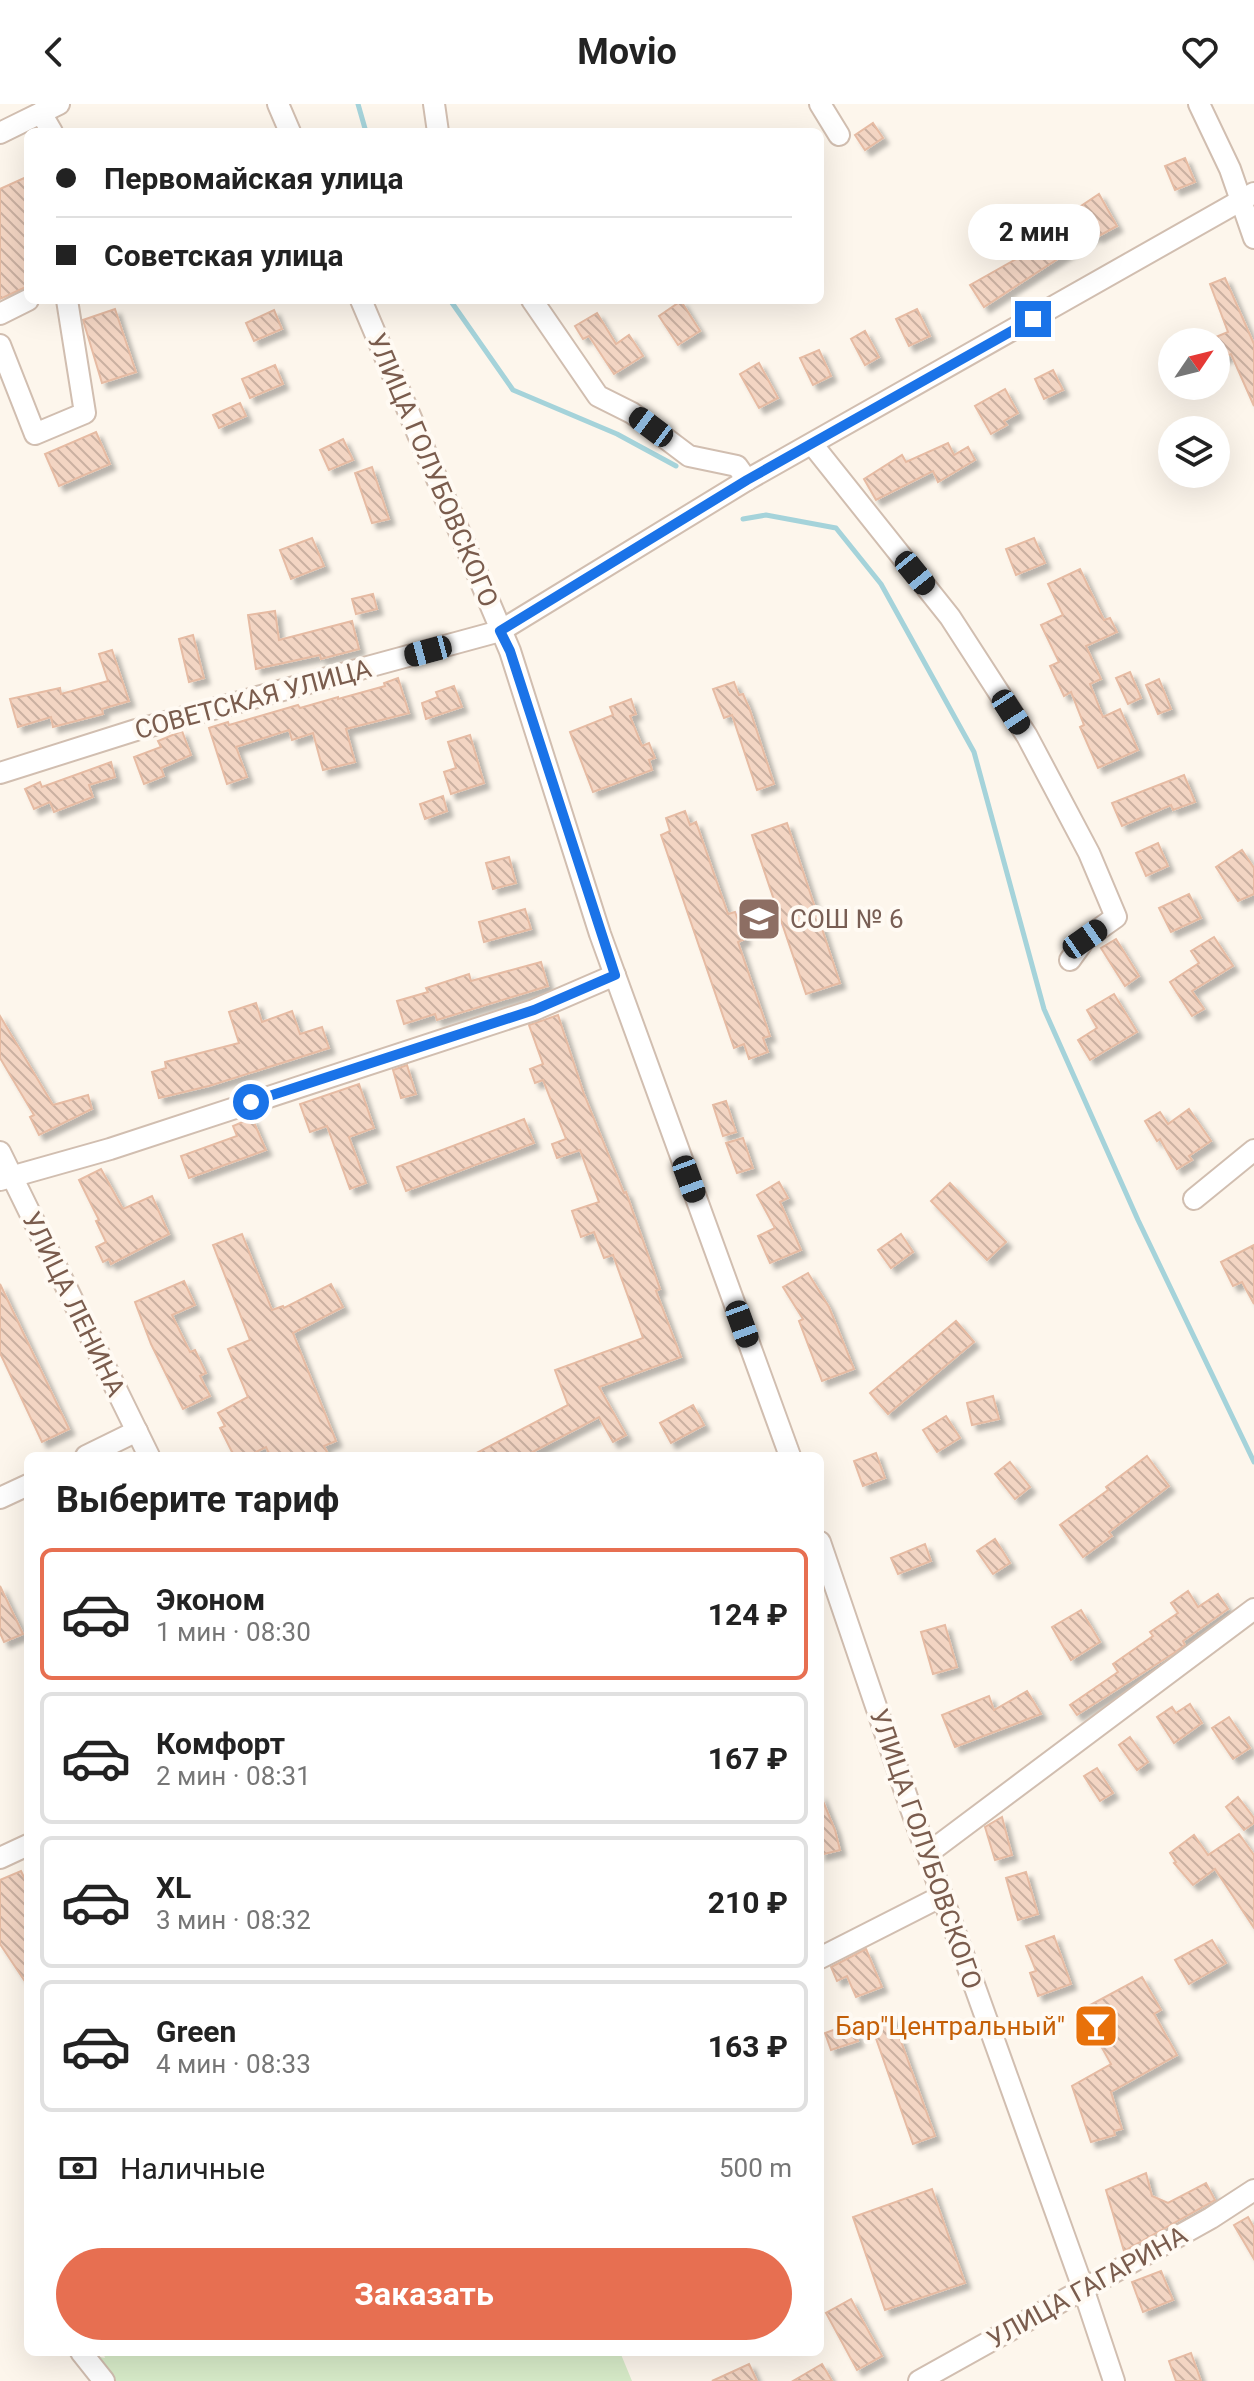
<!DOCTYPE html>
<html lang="ru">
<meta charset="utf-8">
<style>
:root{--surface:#fff;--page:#f6f6f6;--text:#222;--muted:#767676;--line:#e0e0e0;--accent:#e76f51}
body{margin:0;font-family:Roboto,sans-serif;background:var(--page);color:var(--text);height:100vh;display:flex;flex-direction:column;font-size:30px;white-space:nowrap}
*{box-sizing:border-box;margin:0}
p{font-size:26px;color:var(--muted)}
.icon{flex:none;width:44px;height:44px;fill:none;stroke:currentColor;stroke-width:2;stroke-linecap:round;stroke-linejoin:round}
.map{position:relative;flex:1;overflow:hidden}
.details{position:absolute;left:24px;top:1348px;width:800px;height:904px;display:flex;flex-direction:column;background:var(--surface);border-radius:12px;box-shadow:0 8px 32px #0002}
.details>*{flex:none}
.top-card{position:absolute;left:24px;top:24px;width:800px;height:176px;border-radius:12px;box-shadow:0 8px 32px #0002;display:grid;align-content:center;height:176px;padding:0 32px;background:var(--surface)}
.needle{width:52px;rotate:55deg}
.fabs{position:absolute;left:1158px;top:224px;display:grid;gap:16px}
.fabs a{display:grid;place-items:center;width:72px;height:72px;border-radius:50%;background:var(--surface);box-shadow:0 8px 32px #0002;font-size:40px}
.end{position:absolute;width:36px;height:36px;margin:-18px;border:10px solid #1a73e8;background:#fff;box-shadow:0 0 0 4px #fff}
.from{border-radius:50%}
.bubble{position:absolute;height:56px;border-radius:28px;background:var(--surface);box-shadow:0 8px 32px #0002;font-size:26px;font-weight:700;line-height:56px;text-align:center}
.car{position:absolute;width:24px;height:48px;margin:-24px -12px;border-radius:10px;box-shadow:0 0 6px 2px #0007;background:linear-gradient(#222 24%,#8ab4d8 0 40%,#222 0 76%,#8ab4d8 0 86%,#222 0)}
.top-card b{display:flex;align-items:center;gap:28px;height:76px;font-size:30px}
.top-card b+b{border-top:2px solid var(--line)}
.top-card i{width:20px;height:20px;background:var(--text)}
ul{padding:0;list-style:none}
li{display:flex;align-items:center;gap:24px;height:132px;margin:0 16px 12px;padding:0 16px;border:4px solid var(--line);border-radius:12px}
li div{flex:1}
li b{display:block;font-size:30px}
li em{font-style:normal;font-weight:700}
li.on{border-color:var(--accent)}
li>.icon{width:72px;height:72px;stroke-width:1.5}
h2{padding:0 32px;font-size:36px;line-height:96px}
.pay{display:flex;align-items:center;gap:20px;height:88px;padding:0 32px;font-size:30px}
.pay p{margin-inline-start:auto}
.button{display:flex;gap:16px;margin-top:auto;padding:16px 32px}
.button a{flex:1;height:92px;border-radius:48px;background:var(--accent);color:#fff;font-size:32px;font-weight:700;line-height:92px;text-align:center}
header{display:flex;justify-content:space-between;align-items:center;height:104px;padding:0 32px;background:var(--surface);font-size:36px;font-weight:700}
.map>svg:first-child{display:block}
</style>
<header><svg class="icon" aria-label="back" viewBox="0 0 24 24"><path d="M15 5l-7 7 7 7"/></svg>Movio<svg class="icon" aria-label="heart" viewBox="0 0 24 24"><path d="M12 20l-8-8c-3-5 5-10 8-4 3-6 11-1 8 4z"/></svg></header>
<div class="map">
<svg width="1254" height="2277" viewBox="0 0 1254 2277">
<defs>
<pattern id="building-back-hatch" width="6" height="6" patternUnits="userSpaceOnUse" patternTransform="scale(2)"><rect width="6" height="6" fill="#f3d5c3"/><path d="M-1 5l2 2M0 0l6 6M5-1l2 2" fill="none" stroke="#cab0a1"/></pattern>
<filter id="shadow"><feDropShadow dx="5.5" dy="5.5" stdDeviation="2" flood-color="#0004"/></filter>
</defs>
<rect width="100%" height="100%" fill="#fdf6ec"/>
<polygon fill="#f3e8fa" points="773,795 783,822 745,835 735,808"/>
<polygon fill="#d8ecc9" points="103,2248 620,2248 632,2277 108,2277 87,2250 105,2254"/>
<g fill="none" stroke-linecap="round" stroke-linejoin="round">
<g stroke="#a5d3da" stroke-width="5">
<polyline points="358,0 366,28"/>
<polyline points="450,196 513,286 617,330 676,362"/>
<polyline points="743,415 766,411 836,424 881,480 974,648 1044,905 1138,1116 1254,1358"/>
</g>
</g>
<g fill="url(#building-back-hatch)" stroke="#e6bba3" stroke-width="2" filter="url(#shadow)">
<polygon points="873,19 883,34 865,46 855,31"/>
<polygon points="1185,54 1195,78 1175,86 1165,62"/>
<polygon points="24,74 28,82 28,182 0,195 0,85"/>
<polygon points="1099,90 1117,122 1097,133 1096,130 984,203 970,181 1041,141 1039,138 1061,124 1057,118"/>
<polygon points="1225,174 1254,240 1254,302 1231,250 1216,257 1216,233 1228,228 1210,180"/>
<polygon points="681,197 700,227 678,241 659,212"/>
<polygon points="115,205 136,268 102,279 83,216"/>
<polygon points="917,205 930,232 909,242 896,215"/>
<polygon points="274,206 282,225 254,237 246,219"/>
<polygon points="597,209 616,240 629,231 643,252 614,270 589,232 583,235 575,222"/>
<polygon points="865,227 879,253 865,261 851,235"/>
<polygon points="819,246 831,272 813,281 800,254"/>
<polygon points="759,259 778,294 759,304 740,270"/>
<polygon points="275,261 283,280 250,294 242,275"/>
<polygon points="1053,266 1063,286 1044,295 1035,275"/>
<polygon points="1005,285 1018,309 1004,317 1007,321 991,330 975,302"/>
<polygon points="240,299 246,312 219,324 213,311"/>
<polygon points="96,328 110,360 59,382 45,350"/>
<polygon points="343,335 353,356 329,366 320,346"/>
<polygon points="948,339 954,351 968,343 975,356 938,378 933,367 876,396 864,375 902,351 906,358"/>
<polygon points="372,363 389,415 372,419 355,369"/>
<polygon points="312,434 324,462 291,475 280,446"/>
<polygon points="1034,434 1045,459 1016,471 1006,445"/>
<polygon points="1080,465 1104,516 1110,514 1117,528 1086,542 1101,575 1090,580 1103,613 1120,605 1138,646 1098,664 1080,623 1084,621 1071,588 1064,592 1050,562 1059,558 1041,521 1063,511 1048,480"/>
<polygon points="373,490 377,505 356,510 352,495"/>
<polygon points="275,507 279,536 352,517 359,545 321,555 320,551 256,565 248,511"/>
<polygon points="193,531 204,574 189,578 179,535"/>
<polygon points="112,546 129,597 102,605 103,610 53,623 51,613 18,623 10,595 60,584 61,590 108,577 99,550"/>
<polygon points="1130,568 1141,594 1128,600 1116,574"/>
<polygon points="398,574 409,609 346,625 355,658 323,666 313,629 292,636 289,626 236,643 247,673 227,680 209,624 228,618 229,621 298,601 300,604 338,593 338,595 385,582 384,579"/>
<polygon points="1159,575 1171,605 1158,610 1146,581"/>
<polygon points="734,578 739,591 743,590 750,606 774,680 757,686 732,611 724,614 713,585"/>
<polygon points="454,582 462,603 426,615 422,599 438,593 436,588"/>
<polygon points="631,595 636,610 630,612 642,642 649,639 655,654 649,656 652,666 593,688 570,628 613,611 610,603"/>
<polygon points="182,627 191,651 161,664 164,672 144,680 134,653 161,643 158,637"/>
<polygon points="470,631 484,679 451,690 444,668 456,664 448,638"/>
<polygon points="111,658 115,673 89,681 93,693 54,708 50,698 34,705 25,685 40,678 42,683"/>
<polygon points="1184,671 1195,698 1173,706 1171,701 1122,722 1112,699"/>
<polygon points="443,692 447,707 425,715 420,700"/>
<polygon points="685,707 690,721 696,718 728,810 735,808 745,835 738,838 770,932 763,934 768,948 749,955 744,940 734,944 661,731 670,727 666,714"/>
<polygon points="787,719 840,879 806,890 752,731"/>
<polygon points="1158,739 1168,762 1146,772 1136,749"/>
<polygon points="1242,746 1254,764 1254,790 1238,797 1216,763"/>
<polygon points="509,753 516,779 493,785 486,759"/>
<polygon points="1189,790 1201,814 1171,828 1159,804"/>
<polygon points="525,805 531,825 484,838 479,818"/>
<polygon points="1214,833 1233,862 1192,887 1204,905 1192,912 1170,878 1199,859 1191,847"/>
<polygon points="1116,835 1139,872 1125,882 1101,844"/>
<polygon points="541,858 548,882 437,916 435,910 404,920 397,897 428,888 426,884 469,870 471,877"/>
<polygon points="1114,890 1137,928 1090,956 1078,936 1097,924 1087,906"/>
<polygon points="256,899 262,918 292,907 300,930 322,923 329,944 209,982 159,994 152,968 166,964 165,958 239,939 229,908"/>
<polygon points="558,911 584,990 624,1089 626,1088 660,1185 656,1187 681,1253 599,1283 626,1331 613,1338 599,1313 525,1352 471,1352 568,1301 555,1266 643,1234 613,1151 604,1154 594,1128 581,1133 572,1107 599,1098 580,1046 557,1054 552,1040 566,1035 543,976 535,979 530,965 543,960 529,921"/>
<polygon points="0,912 53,1001 88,991 92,1005 39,1031 30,1013 34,1011 0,954"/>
<polygon points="407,961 416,990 401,994 393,966"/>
<polygon points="359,980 374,1024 349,1033 366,1079 350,1085 327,1022 310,1028 300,1000"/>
<polygon points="726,997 736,1028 723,1032 713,1001"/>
<polygon points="1189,1005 1211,1037 1189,1052 1192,1056 1177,1065 1160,1035 1157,1037 1145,1017 1160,1008 1168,1020"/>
<polygon points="252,1014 266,1046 189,1074 181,1052 237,1032 233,1022"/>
<polygon points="524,1015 534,1039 406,1087 397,1063"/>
<polygon points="743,1034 753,1064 737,1069 726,1039"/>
<polygon points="101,1065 123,1105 152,1092 169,1130 111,1160 109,1155 103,1158 96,1143 106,1138 96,1117 99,1116 79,1076"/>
<polygon points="779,1078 788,1094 780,1098 801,1146 770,1159 758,1132 775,1124 757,1091"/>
<polygon points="950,1079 1006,1138 987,1156 931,1097"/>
<polygon points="242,1130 272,1206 283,1202 284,1204 331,1180 343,1203 293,1229 336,1337 324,1342 329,1352 270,1352 266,1343 248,1352 234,1352 220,1324 225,1322 218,1309 248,1293 228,1245 250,1236 213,1141"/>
<polygon points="901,1130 913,1148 891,1164 878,1146"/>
<polygon points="1254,1141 1254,1200 1242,1178 1233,1182 1221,1158"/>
<polygon points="808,1169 829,1203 854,1265 822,1277 799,1217 803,1215 783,1183"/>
<polygon points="184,1177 195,1201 172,1211 190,1248 195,1246 206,1269 200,1272 210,1292 183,1305 151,1240 135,1198"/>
<polygon points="0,1180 69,1325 42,1338 0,1249"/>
<polygon points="956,1217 974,1238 888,1310 870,1289"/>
<polygon points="993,1292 999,1315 972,1321 967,1299"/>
<polygon points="693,1301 704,1321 671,1339 660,1319"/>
<polygon points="946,1312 960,1334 937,1348 923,1326"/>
<polygon points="876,1349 885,1374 863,1382 854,1357"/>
<polygon points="1147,1352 1169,1382 1109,1428 1112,1432 1083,1453 1060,1421 1108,1386 1106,1383"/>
<polygon points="1010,1358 1030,1383 1015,1395 995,1370"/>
<polygon points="995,1435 1010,1459 993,1470 977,1447"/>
<polygon points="925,1440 931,1457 898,1470 891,1454"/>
<polygon points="0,1482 23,1530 4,1538 0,1529"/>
<polygon points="1188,1487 1198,1503 1218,1490 1228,1505 1183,1537 1185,1541 1174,1549 1077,1611 1070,1601 1118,1568 1113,1560 1153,1532 1150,1528 1178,1509 1171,1499"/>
<polygon points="1081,1506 1100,1538 1071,1556 1052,1523"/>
<polygon points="945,1521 957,1563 933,1570 921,1528"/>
<polygon points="1027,1587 1041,1610 955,1643 942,1611 989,1592 994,1606"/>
<polygon points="1190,1600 1202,1619 1174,1639 1157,1613 1172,1603 1176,1609"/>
<polygon points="1229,1613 1250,1644 1233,1655 1212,1624"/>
<polygon points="1130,1633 1148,1658 1137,1666 1119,1641"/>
<polygon points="1097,1664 1113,1689 1100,1697 1084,1672"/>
<polygon points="820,1690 835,1726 840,1746 820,1751"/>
<polygon points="1238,1693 1254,1714 1254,1719 1244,1726 1226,1703"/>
<polygon points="1002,1713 1012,1751 995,1756 985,1723"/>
<polygon points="1239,1730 1254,1751 1254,1824 1215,1765 1193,1781 1174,1759 1176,1758 1170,1749 1194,1731 1208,1751"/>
<polygon points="21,1767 28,1782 28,1882 0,1840 0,1776"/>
<polygon points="1026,1768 1038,1810 1018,1816 1006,1774"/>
<polygon points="1054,1832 1071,1880 1038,1892 1030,1869 1036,1867 1026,1842"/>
<polygon points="1212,1836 1226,1859 1189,1880 1175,1856"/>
<polygon points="866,1845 882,1883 856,1893 847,1872 837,1877 831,1863"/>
<polygon points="1142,1873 1161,1906 1154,1910 1177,1951 1111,1988 1122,2025 1114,2027 1115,2031 1091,2038 1072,1982 1111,1960 1081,1906"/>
<polygon points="892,1912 935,2032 913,2040 871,1920"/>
<polygon points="852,1919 858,1937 831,1946 825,1929"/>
<polygon points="1146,2069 1152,2092 1168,2099 1206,2079 1215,2096 1124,2147 1106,2086"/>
<polygon points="932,2085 965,2179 885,2206 853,2113"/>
<polygon points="1248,2113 1254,2124 1254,2155 1234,2121"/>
<polygon points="1161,2167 1173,2196 1143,2208 1132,2178"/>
<polygon points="851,2195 882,2252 857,2266 826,2209"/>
<polygon points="1191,2249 1201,2277 1176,2277 1169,2257"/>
<polygon points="749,2260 757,2277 712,2277"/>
<polygon points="822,2260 832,2277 793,2277"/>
</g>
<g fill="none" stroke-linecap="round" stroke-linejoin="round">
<g stroke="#d1beb0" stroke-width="24">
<g id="minor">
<polyline points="278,0 290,28"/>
<polyline points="434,0 438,28"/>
<polyline points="820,0 839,31"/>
<polyline points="1199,0 1230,65 1254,134"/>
<polyline points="41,9 52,28"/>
<polyline points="0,29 59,0"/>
<polyline points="361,196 510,547 600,830 790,1352"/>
<polyline points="532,196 598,292 632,309 689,352 737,362 747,376"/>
<polyline points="0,210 28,196"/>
<polyline points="0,241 35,330 85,309 67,196"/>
<polyline points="812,340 950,513 1027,632 1089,749 1116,813 1085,835 1070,856"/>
<polyline points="0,669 136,626 500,527 747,376 1254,89"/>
<polyline points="0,1048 149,1352"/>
<polyline points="0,1076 110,1045 534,906 615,871"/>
<polyline points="1194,1095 1254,1046"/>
<polyline points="86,1352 137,1327"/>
<polyline points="0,1394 28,1381"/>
<polyline points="820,1438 911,1705 1083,2184 1114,2277"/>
<polyline points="927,1750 1254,1505"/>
<polyline points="0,1754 28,1741"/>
<polyline points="820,1854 942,1792"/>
<polyline points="81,2248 104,2277"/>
<polyline points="919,2277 1211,2114 1254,2086"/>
</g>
</g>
<use href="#minor" stroke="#fff" stroke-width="20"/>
</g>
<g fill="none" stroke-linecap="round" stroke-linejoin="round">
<polyline stroke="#1a73e8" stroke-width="10" points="251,998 534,906 615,871 510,547 500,527 747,376 1033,215"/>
</g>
<defs>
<g id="school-square" transform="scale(2.3)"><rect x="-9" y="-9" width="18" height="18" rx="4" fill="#8d6e63" stroke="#fffaf3"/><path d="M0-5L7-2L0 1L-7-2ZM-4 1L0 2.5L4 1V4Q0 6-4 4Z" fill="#fff"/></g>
<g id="bar-square" transform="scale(2.3)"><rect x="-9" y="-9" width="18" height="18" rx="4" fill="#e8710a" stroke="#fffaf3"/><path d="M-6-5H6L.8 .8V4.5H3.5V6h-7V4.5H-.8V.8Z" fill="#fff"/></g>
</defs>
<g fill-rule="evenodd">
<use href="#school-square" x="759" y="815"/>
<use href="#bar-square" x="1096" y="1922"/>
</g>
<g text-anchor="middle" stroke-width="8" stroke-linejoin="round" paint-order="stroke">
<g font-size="26" fill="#7a5c4d" stroke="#fffaf3">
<text transform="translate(433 366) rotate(67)" y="9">УЛИЦА ГОЛУБОВСКОГО</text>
<text transform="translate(253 595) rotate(-15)" y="9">СОВЕТСКАЯ УЛИЦА</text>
<text transform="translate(74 1200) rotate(64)" y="9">УЛИЦА ЛЕНИНА</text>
<text transform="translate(926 1745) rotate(71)" y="9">УЛИЦА ГОЛУБОВСКОГО</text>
<text transform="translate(1087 2183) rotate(-29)" y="9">УЛИЦА ГАГАРИНА</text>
</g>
<g font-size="26" fill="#785e54" stroke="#fffaf3" text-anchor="start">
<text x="790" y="824">СОШ № 6</text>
</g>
<g font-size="26" fill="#c56008" stroke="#fffaf3" text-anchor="end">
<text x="1065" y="1931">Бар"Центральный"</text>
</g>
</g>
</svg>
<div class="fabs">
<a><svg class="needle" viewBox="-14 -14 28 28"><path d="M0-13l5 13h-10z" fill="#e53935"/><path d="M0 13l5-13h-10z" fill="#767676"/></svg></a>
<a><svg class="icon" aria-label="layers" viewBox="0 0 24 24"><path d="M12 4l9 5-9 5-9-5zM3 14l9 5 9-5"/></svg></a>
</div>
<i class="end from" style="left:251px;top:998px"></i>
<i class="end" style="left:1033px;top:215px"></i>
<div class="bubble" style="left:968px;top:100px;width:132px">2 мин</div>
<i class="car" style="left:651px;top:323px;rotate:307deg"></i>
<i class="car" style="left:915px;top:469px;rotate:141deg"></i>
<i class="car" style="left:428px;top:547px;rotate:255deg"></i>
<i class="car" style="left:1011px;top:608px;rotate:147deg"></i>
<i class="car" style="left:1085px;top:835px;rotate:55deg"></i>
<i class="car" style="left:689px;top:1075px;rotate:160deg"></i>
<i class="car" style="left:742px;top:1220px;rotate:160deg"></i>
<div class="top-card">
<b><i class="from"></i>Первомайская улица</b>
<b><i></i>Советская улица</b>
</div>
<section class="details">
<h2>Выберите тариф</h2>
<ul>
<li class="on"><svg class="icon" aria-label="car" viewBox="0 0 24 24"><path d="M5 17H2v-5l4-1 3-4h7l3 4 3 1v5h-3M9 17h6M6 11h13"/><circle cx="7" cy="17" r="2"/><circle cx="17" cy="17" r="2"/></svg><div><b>Эконом</b><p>1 мин · 08:30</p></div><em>124 ₽</em></li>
<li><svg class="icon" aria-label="car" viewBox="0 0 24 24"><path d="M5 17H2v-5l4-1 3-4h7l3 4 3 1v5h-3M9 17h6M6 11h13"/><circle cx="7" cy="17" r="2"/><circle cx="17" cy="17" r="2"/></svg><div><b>Комфорт</b><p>2 мин · 08:31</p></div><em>167 ₽</em></li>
<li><svg class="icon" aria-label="car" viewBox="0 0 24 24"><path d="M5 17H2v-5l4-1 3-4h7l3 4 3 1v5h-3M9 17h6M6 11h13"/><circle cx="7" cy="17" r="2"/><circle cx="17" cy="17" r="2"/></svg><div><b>XL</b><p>3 мин · 08:32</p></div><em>210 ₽</em></li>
<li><svg class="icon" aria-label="car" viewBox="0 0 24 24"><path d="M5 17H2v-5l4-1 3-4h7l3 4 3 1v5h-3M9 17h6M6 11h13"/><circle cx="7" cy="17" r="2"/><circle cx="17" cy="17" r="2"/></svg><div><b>Green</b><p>4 мин · 08:33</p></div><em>163 ₽</em></li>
</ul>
<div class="pay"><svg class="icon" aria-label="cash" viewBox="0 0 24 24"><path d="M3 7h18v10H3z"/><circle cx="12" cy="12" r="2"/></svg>Наличные<p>500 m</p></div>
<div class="button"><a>Заказать</a></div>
</section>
</div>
